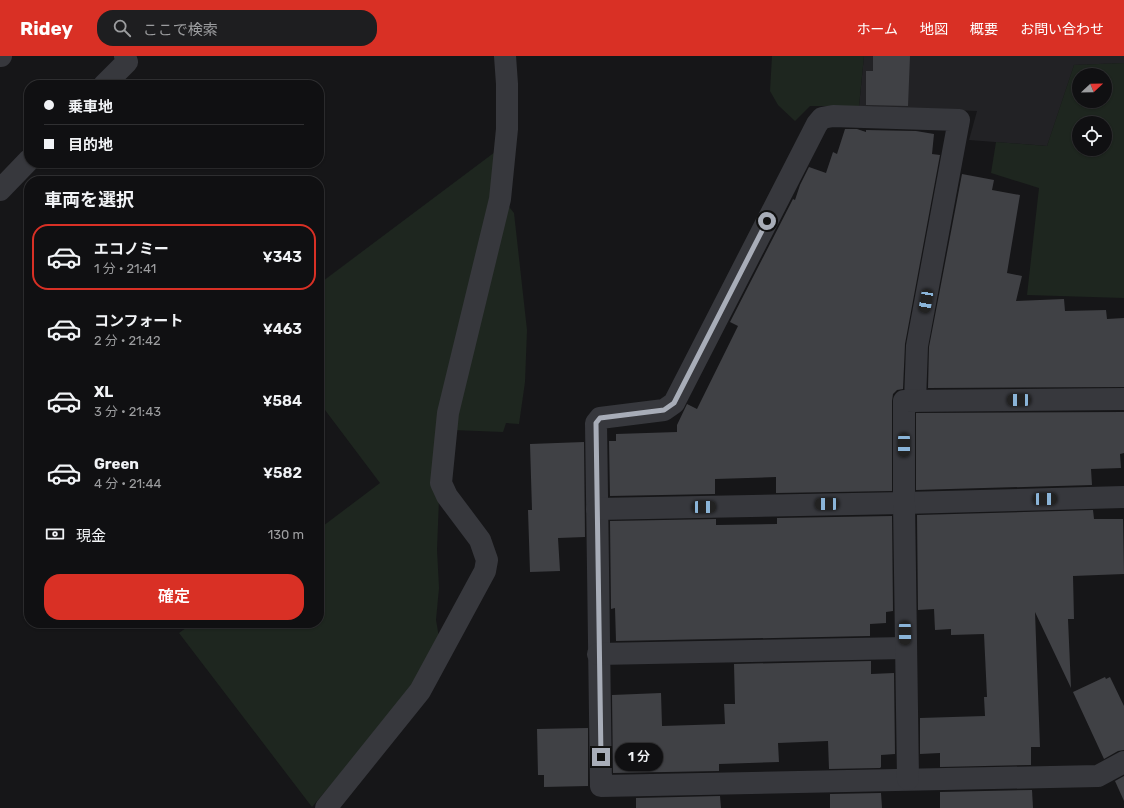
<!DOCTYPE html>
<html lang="ja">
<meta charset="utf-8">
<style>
:root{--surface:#101012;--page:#1e1e20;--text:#f1f3f6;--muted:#9c9d9f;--line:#303032;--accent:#d93025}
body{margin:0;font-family:Rubik,"Noto Sans JP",sans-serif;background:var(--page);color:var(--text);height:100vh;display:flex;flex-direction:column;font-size:15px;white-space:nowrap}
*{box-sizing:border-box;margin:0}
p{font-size:13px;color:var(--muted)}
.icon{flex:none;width:22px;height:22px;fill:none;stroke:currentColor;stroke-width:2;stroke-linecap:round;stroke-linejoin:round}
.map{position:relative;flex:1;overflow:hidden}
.sheet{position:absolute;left:24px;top:120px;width:300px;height:452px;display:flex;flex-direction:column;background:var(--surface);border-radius:16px;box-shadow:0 1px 3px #0004,0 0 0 1px var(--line)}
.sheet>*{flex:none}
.hud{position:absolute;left:24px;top:24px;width:300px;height:88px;border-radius:16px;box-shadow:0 1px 3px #0004,0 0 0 1px var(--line);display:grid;align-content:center;height:88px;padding:0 20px;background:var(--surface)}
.needle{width:26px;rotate:68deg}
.tools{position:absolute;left:1072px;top:12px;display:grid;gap:8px}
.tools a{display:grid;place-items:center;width:40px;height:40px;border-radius:50%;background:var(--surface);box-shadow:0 1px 3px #0004,0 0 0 1px var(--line);font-size:20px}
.end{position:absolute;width:18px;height:18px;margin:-9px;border:5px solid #a8adb8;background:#111;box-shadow:0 0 0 2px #111}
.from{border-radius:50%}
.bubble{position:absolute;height:28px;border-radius:14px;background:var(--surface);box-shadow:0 1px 3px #0004,0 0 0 1px var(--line);font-size:13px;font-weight:600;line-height:28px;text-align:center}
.car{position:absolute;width:12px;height:24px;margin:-12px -6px;border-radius:5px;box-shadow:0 0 3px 1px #0007;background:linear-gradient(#222 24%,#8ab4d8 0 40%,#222 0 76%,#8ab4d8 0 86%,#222 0)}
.hud b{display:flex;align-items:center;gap:14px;height:38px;font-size:15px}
.hud b+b{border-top:1px solid var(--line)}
.hud i{width:10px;height:10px;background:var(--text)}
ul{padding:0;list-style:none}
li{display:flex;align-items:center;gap:12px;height:66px;margin:0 8px 6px;padding:0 12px;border:2px solid transparent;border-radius:16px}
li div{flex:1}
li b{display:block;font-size:15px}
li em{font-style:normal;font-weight:600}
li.selected{border-color:var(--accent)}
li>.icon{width:36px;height:36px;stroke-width:1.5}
h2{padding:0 20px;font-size:18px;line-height:48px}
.pay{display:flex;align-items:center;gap:10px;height:44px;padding:0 20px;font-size:15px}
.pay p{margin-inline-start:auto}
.button{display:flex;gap:8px;margin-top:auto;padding:8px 20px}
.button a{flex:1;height:46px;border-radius:16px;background:var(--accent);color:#fff;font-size:16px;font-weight:600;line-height:46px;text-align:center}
header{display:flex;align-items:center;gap:24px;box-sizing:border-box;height:56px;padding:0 20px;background:var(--accent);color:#fff}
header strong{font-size:19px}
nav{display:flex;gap:22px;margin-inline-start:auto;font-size:14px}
.search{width:280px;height:36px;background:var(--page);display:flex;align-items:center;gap:10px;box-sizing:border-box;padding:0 14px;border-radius:16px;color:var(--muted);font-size:15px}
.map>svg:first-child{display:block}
</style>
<header>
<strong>Ridey</strong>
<div class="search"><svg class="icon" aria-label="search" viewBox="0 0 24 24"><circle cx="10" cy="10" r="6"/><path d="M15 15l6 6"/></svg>ここで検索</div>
<nav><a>ホーム</a><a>地図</a><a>概要</a><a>お問い合わせ</a></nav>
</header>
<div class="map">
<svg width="1124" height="752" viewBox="0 0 1124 752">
<rect width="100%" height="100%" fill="#161618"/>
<polygon fill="#222225" points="864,0 1124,0 1124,7 1074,9 1047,90 969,84 977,55 859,50"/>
<g fill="#1e261f" fill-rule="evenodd">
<polygon points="772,0 864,0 859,50 810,50 795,65 778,49 770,35"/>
<path d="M1124,7V242L1027,239L1039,132L991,117L996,86L1047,90L1074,9ZM1079,19H1105V45H1079ZM1079,67H1105V93H1079Z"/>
<polygon points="499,93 439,443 437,494 439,532 436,564 440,587 414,631 312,751 179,577 193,567 319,567 319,473 380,427 319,346 319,228"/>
<polygon points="506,147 514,157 527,274 525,326 519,368 506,367 503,376 453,374"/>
</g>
<g fill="#404145">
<polygon points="873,0 910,0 908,50 866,49 866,15 873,15"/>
<polygon points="845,73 857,73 866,76 866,74 916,75 934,78 932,98 940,99 905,288 903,333 897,334 893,338 892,345 892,435 776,437 776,421 715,423 715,438 610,440 609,385 616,385 616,378 677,376 677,369 687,348 697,353 738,270 730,266 793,143 795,144 800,129 809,111 826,117 833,96 837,98"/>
<polygon points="962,118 994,124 992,134 1020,139 1007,217 1022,220 1016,245 1064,243 1065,255 1106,254 1107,263 1124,262 1124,331 928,332 929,291"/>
<polygon points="1124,356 1124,397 1120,398 1121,412 1091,413 1092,429 916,434 916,357"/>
<polygon points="584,386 585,481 558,482 560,515 530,516 528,454 532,454 530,388"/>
<polygon points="1093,454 1094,463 1123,463 1124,518 1073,520 1074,563 1068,563 1071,632 1035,556 1040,691 1031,691 1031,709 940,711 940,697 920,698 920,662 985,660 984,641 987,641 984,578 951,579 951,573 935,574 934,553 918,554 917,459"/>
<polygon points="892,460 893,555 886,556 886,567 870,568 870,580 616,585 615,552 611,553 610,465 716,463 716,469 777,468 777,462"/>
<polygon points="871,605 871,618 894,617 895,698 881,699 881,711 880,712 829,713 828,685 778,687 779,706 719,708 719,715 613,717 612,639 661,637 662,670 725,668 724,648 735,648 734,608"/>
<polygon points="1105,621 1106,623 1110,621 1124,650 1124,694 1118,695 1104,703 1073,636"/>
<polygon points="588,672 588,730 544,731 544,719 538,719 537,673"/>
<polygon points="1124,720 1124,745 1115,725"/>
<polygon points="1032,734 1033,752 940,752 940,736"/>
<polygon points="881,737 882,752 830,752 830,738"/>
<polygon points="720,740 721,752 636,752 636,742"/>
</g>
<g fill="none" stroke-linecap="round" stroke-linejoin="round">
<g stroke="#37383d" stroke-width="22">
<polyline points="0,0 1,0"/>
<polyline points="104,29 127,6 125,0"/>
<polyline points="0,134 29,104"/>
<polyline points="915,345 917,290 959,64 833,60 822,62 817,68 674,347 664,354 600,362 596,367 601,730 1098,720 1124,706"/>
<polyline points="597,453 904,447 1124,441"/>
<polyline points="598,598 905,592"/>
<polyline points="908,723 904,447 904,345 1124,343"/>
<polyline points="326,752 420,635 485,515 487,504 480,484 447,440 441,427 448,357 500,143 507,73 507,28 505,0"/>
</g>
</g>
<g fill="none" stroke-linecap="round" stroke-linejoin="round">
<polyline stroke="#a8adb8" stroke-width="5" points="601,701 596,367 600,362 664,354 674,347 767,165"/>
</g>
</svg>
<div class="tools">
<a><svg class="needle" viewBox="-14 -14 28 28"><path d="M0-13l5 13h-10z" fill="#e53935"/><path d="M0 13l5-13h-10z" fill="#9c9d9f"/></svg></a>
<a><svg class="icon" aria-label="locate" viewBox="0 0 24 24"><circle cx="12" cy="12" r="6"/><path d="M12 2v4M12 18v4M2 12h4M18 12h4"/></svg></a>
</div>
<i class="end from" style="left:767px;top:165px"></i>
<i class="end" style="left:601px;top:701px"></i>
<div class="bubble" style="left:615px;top:687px;width:48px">1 分</div>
<i class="car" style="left:926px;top:245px;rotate:190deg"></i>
<i class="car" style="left:1019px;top:344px;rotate:269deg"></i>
<i class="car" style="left:904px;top:389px;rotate:180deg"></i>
<i class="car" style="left:1045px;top:443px;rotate:89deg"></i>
<i class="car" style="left:827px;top:448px;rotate:269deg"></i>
<i class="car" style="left:704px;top:451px;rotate:89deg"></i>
<i class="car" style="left:905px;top:577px;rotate:179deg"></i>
<div class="hud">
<b><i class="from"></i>乗車地</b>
<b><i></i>目的地</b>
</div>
<section class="sheet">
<h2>車両を選択</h2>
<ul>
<li class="selected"><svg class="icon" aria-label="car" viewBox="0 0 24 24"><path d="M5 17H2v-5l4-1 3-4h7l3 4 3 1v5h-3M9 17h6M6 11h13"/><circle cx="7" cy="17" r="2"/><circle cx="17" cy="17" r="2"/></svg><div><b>エコノミー</b><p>1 分 · 21:41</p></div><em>¥343</em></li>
<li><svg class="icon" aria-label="car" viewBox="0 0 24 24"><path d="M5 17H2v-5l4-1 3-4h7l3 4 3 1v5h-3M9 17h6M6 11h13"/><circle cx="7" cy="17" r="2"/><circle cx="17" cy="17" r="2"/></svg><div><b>コンフォート</b><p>2 分 · 21:42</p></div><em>¥463</em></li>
<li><svg class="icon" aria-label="car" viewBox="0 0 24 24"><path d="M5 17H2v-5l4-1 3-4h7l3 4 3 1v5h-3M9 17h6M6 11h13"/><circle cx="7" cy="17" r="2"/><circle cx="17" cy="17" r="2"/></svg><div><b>XL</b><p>3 分 · 21:43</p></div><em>¥584</em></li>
<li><svg class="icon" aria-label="car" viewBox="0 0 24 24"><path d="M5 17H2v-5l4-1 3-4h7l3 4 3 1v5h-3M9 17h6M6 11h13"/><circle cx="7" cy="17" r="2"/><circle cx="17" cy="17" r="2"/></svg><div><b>Green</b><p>4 分 · 21:44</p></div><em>¥582</em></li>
</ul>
<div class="pay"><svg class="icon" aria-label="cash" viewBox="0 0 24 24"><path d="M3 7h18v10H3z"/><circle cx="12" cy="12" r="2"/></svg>現金<p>130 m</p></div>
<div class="button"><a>確定</a></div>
</section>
</div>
